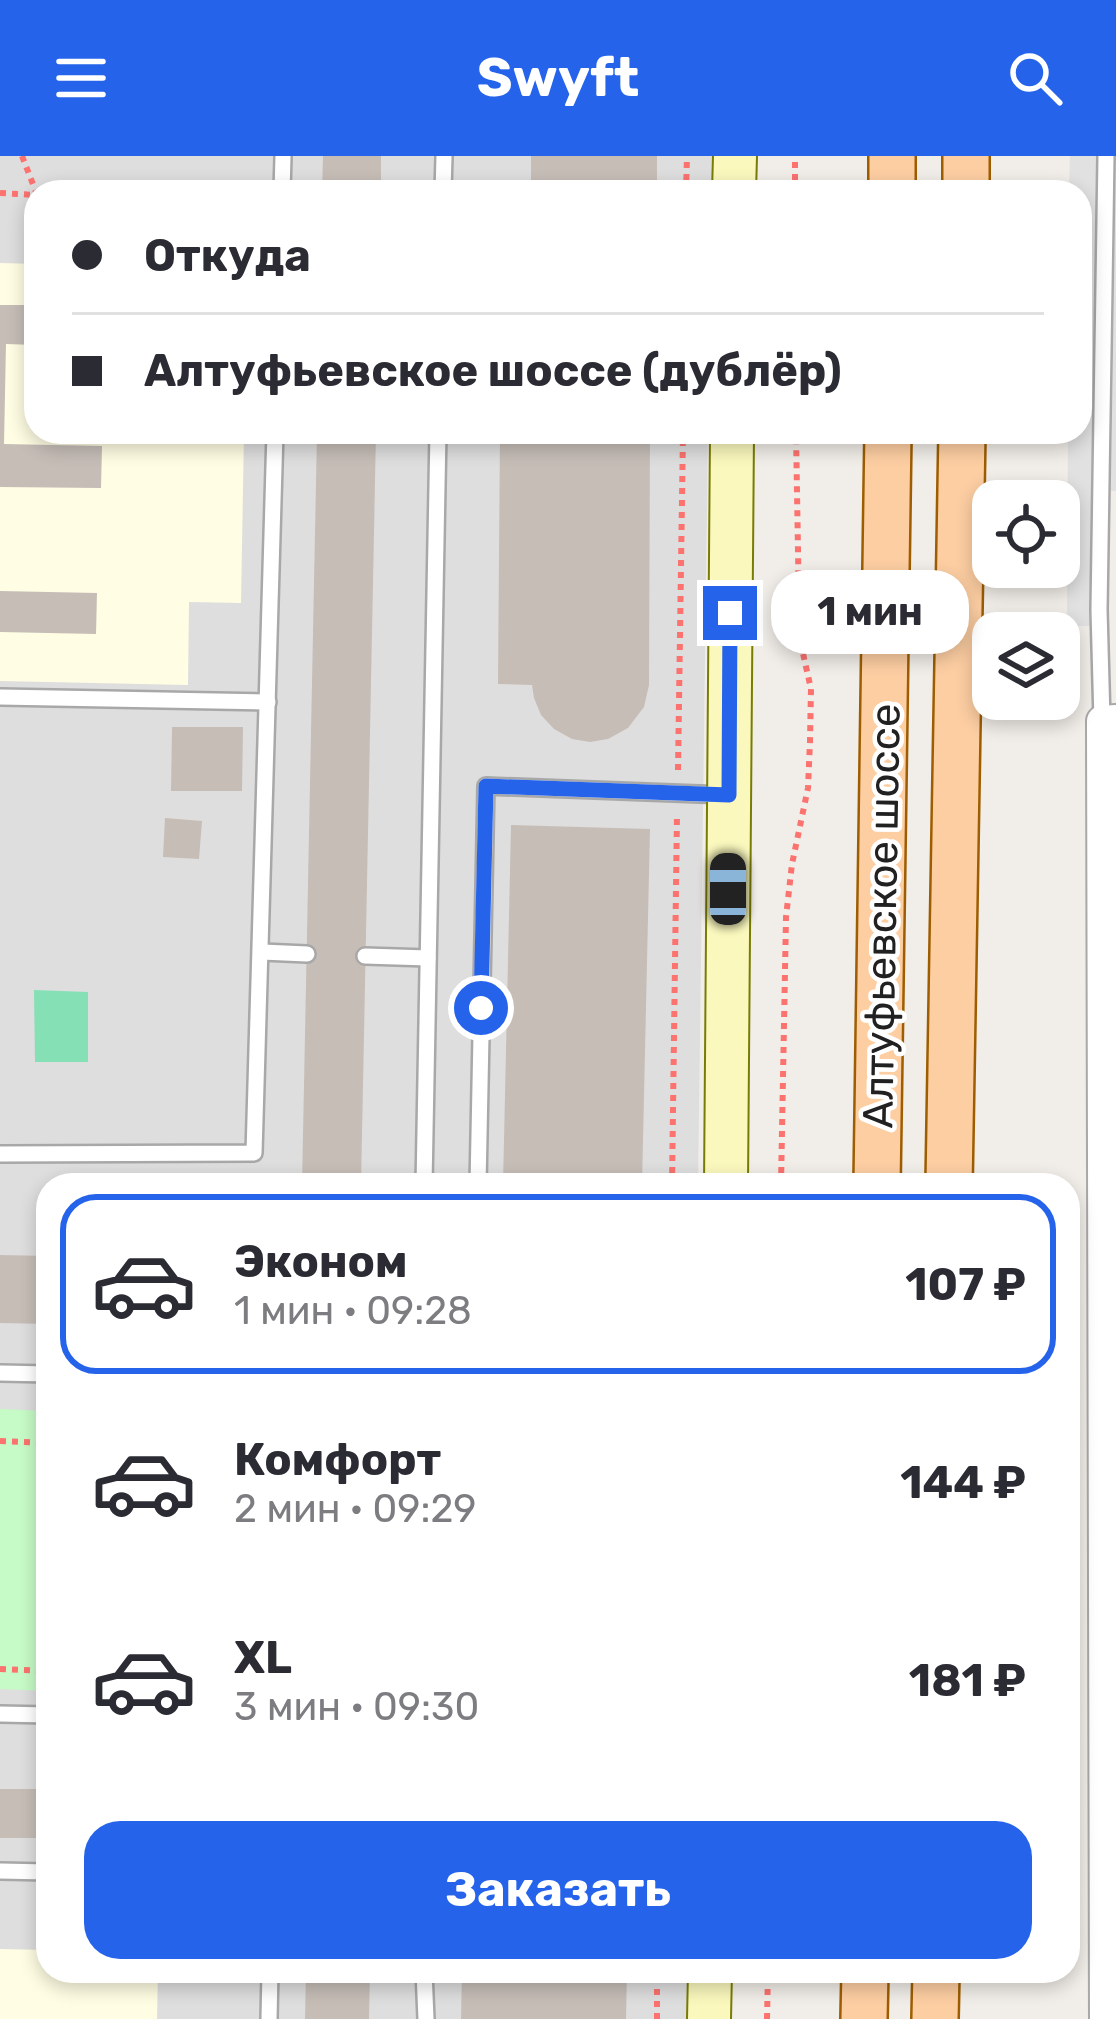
<!DOCTYPE html>
<html lang="ru">
<meta charset="utf-8">
<style>
:root{--surface:#fff;--page:#f2f2f3;--text:#2b2b33;--muted:#7c7c81;--line:#e1e1e2;--accent:#2563eb}
body{margin:0;font-family:Rubik,sans-serif;background:var(--page);color:var(--text);height:100vh;display:flex;flex-direction:column;font-size:45px;white-space:nowrap}
*{box-sizing:border-box;margin:0}
p{font-size:39px;color:var(--muted)}
.icon{flex:none;width:66px;height:66px;fill:none;stroke:currentColor;stroke-width:2;stroke-linecap:round;stroke-linejoin:round}
.map{position:relative;flex:1;overflow:hidden}
.side{position:absolute;left:36px;top:1017px;width:1044px;height:810px;display:flex;flex-direction:column;background:var(--surface);border-radius:36px;box-shadow:0 6px 18px #0003}
.side>*{flex:none}
.hud{position:absolute;left:24px;top:24px;width:1068px;height:264px;border-radius:36px;box-shadow:0 6px 18px #0003;display:grid;align-content:center;height:264px;padding:0 48px;background:var(--surface)}
.fabs{position:absolute;left:972px;top:324px;display:grid;gap:24px}
.fabs a{display:grid;place-items:center;width:108px;height:108px;border-radius:24px;background:var(--surface);box-shadow:0 6px 18px #0003;font-size:60px}
.end{position:absolute;width:54px;height:54px;margin:-27px;border:15px solid #2563eb;background:#fff;box-shadow:0 0 0 6px #fff}
.from{border-radius:50%}
.bubble{position:absolute;height:84px;border-radius:36px;background:var(--surface);box-shadow:0 6px 18px #0003;font-size:39px;font-weight:700;line-height:84px;text-align:center}
.car{position:absolute;width:36px;height:72px;margin:-36px -18px;border-radius:15px;box-shadow:0 0 9px 3px #0007;background:linear-gradient(#222 24%,#8ab4d8 0 40%,#222 0 76%,#8ab4d8 0 86%,#222 0)}
.hud b{display:flex;align-items:center;gap:42px;height:114px;font-size:45px}
.hud b+b{border-top:3px solid var(--line)}
.hud i{width:30px;height:30px;background:var(--text)}
ul{padding:21px 0 0;list-style:none}
li{display:flex;align-items:center;gap:36px;height:180px;margin:0 24px 18px;padding:0 24px;border:6px solid transparent;border-radius:36px}
li div{flex:1}
li b{display:block;font-size:45px}
li em{font-style:normal;font-weight:700}
li.selected{border-color:var(--accent)}
li>.icon{width:108px;height:108px;stroke-width:1.5}
.cta{display:flex;gap:24px;margin-top:auto;padding:24px 48px}
.cta a{flex:1;height:138px;border-radius:36px;background:var(--accent);color:#fff;font-size:48px;font-weight:700;line-height:138px;text-align:center}
header{display:flex;justify-content:space-between;align-items:center;height:156px;padding:0 48px;background:var(--accent);color:#fff;font-size:54px;font-weight:700}
.map>svg:first-child{display:block}
</style>
<header><svg class="icon" aria-label="menu" viewBox="0 0 24 24"><path d="M4 6h16M4 12h16M4 18h16"/></svg>Swyft<svg class="icon" aria-label="search" viewBox="0 0 24 24"><circle cx="10" cy="10" r="6"/><path d="M15 15l6 6"/></svg></header>
<div class="map">
<svg width="1116" height="1863" viewBox="0 0 1116 1863">
<rect width="100%" height="100%" fill="#f1ede8"/>
<polygon fill="#dfdede" points="0,0 712,0 712,36 36,36 36,276 708,276 698,1029 48,1029 48,1815 688,1815 687,1863 0,1863"/>
<g fill="#fffde3">
<polygon points="0,107 36,108 36,276 244,276 241,447 189,446 188,529 0,525"/>
<polygon points="0,1793 48,1794 48,1815 158,1815 157,1863 0,1863"/>
</g>
<polygon fill="#c6fac6" points="0,1253 48,1255 48,1535 0,1533"/>
<polygon fill="#86e0b6" points="34,834 88,836 88,906 35,906"/>
<g fill="#e1e1e1">
<polygon points="1070,0 1104,0 1102,470 1067,470 1068,276 1080,276 1080,36 1069,36"/>
<polygon points="1116,0 1116,335 1111,335"/>
</g>
<g fill="#c6bdb7">
<polygon points="323,0 381,0 381,36 322,36"/>
<rect x="531" y="0" width="126" height="36"/>
<polygon points="0,149 36,149 36,189 6,188 4,288 102,290 101,332 0,331"/>
<polygon points="317,276 376,276 361,1029 302,1029"/>
<polygon points="500,276 650,276 649,529 644,551 628,572 608,583 590,586 572,583 554,573 541,559 534,542 532,529 498,528"/>
<polygon points="0,435 97,437 96,478 0,476"/>
<polygon points="172,571 243,571 242,635 171,635"/>
<polygon points="165,662 202,665 199,703 163,701"/>
<polygon points="511,669 650,673 642,1029 503,1029"/>
<polygon points="0,1099 48,1100 48,1168 0,1167"/>
<rect x="0" y="1633" width="48" height="49"/>
<polygon points="306,1815 370,1815 369,1863 305,1863"/>
<polygon points="462,1815 627,1815 626,1863 461,1863"/>
</g>
<g fill="none" stroke-linecap="round" stroke-linejoin="round">
<g stroke="#a8a8a8" stroke-width="20">
<g id="lane">
<polyline points="282,36 283,0"/>
<polyline points="443,36 444,0"/>
<polyline points="0,541 268,546"/>
<polyline points="1102,565 1099,454 1106,0"/>
<polyline points="262,796 307,798"/>
<polyline points="365,800 428,802"/>
<polyline points="0,998 254,997 275,276"/>
<polyline points="424,1029 438,276"/>
<polyline points="478,1029 486,630 726,639"/>
<polyline points="0,1217 48,1218"/>
<polyline points="0,1558 48,1559"/>
<polyline points="0,1715 48,1716"/>
<polyline points="424,1815 426,1863"/>
<polyline points="269,1863 270,1815"/>
</g>
</g>
<g stroke="#a8a8a8" stroke-width="34">
<polyline id="street" points="1105,1863 1102,565 1116,564"/>
</g>
<g stroke="#797c04" stroke-width="46">
<g id="secondary">
<polyline points="734,36 735,0"/>
<polyline points="726,1029 732,276"/>
<polyline points="709,1863 710,1815"/>
</g>
</g>
<g stroke="#9e5d00" stroke-width="50">
<g id="primary">
<polyline points="892,36 892,0"/>
<polyline points="966,36 966,0"/>
<polyline points="877,1029 888,276"/>
<polyline points="949,1029 962,276"/>
<polyline points="864,1863 865,1815"/>
<polyline points="935,1863 936,1815"/>
</g>
</g>
<g stroke="#fb726f" stroke-width="6" stroke-dasharray="6 6" stroke-linecap="butt">
<polyline points="22,0 36,36"/>
<polyline points="686,36 687,0"/>
<polyline points="795,36 795,0"/>
<polyline points="0,37 36,39"/>
<polyline points="678,614 683,276"/>
<polyline points="672,1029 677,658"/>
<polyline points="781,1029 786,761 792,708 808,632 810,585 811,533 802,493 799,454 796,276"/>
<polyline points="0,1285 48,1287"/>
<polyline points="0,1513 48,1515"/>
<polyline points="657,1863 657,1815"/>
<polyline points="767,1863 768,1815"/>
</g>
<use href="#lane" stroke="#fff" stroke-width="15"/>
<use href="#street" stroke="#fff" stroke-width="30"/>
<use href="#secondary" stroke="#faf8bd" stroke-width="42"/>
<use href="#primary" stroke="#fdcea2" stroke-width="45"/>
</g>
<g fill="none" stroke-linecap="round" stroke-linejoin="round">
<polyline stroke="#2563eb" stroke-width="15" points="481,852 486,630 729,639 730,457"/>
</g>
<g text-anchor="middle" stroke-width="9" stroke-linejoin="round" paint-order="stroke">
<g font-size="42" fill="#212121" stroke="#fff">
<text transform="translate(881 760) rotate(-89)" y="15">Алтуфьевское шоссе</text>
</g>
</g>
</svg>
<div class="fabs">
<a><svg class="icon" aria-label="locate" viewBox="0 0 24 24"><circle cx="12" cy="12" r="6"/><path d="M12 2v4M12 18v4M2 12h4M18 12h4"/></svg></a>
<a><svg class="icon" aria-label="layers" viewBox="0 0 24 24"><path d="M12 4l9 5-9 5-9-5zM3 14l9 5 9-5"/></svg></a>
</div>
<i class="end from" style="left:481px;top:852px"></i>
<i class="end" style="left:730px;top:457px"></i>
<div class="bubble" style="left:771px;top:414px;width:198px">1 мин</div>
<i class="car" style="left:728px;top:733px;rotate:0deg"></i>
<div class="hud">
<b><i class="from"></i>Откуда</b>
<b><i></i>Алтуфьевское шоссе (дублёр)</b>
</div>
<section class="side">
<ul>
<li class="selected"><svg class="icon" aria-label="car" viewBox="0 0 24 24"><path d="M5 17H2v-5l4-1 3-4h7l3 4 3 1v5h-3M9 17h6M6 11h13"/><circle cx="7" cy="17" r="2"/><circle cx="17" cy="17" r="2"/></svg><div><b>Эконом</b><p>1 мин · 09:28</p></div><em>107 ₽</em></li>
<li><svg class="icon" aria-label="car" viewBox="0 0 24 24"><path d="M5 17H2v-5l4-1 3-4h7l3 4 3 1v5h-3M9 17h6M6 11h13"/><circle cx="7" cy="17" r="2"/><circle cx="17" cy="17" r="2"/></svg><div><b>Комфорт</b><p>2 мин · 09:29</p></div><em>144 ₽</em></li>
<li><svg class="icon" aria-label="car" viewBox="0 0 24 24"><path d="M5 17H2v-5l4-1 3-4h7l3 4 3 1v5h-3M9 17h6M6 11h13"/><circle cx="7" cy="17" r="2"/><circle cx="17" cy="17" r="2"/></svg><div><b>XL</b><p>3 мин · 09:30</p></div><em>181 ₽</em></li>
</ul>
<div class="cta"><a>Заказать</a></div>
</section>
</div>
